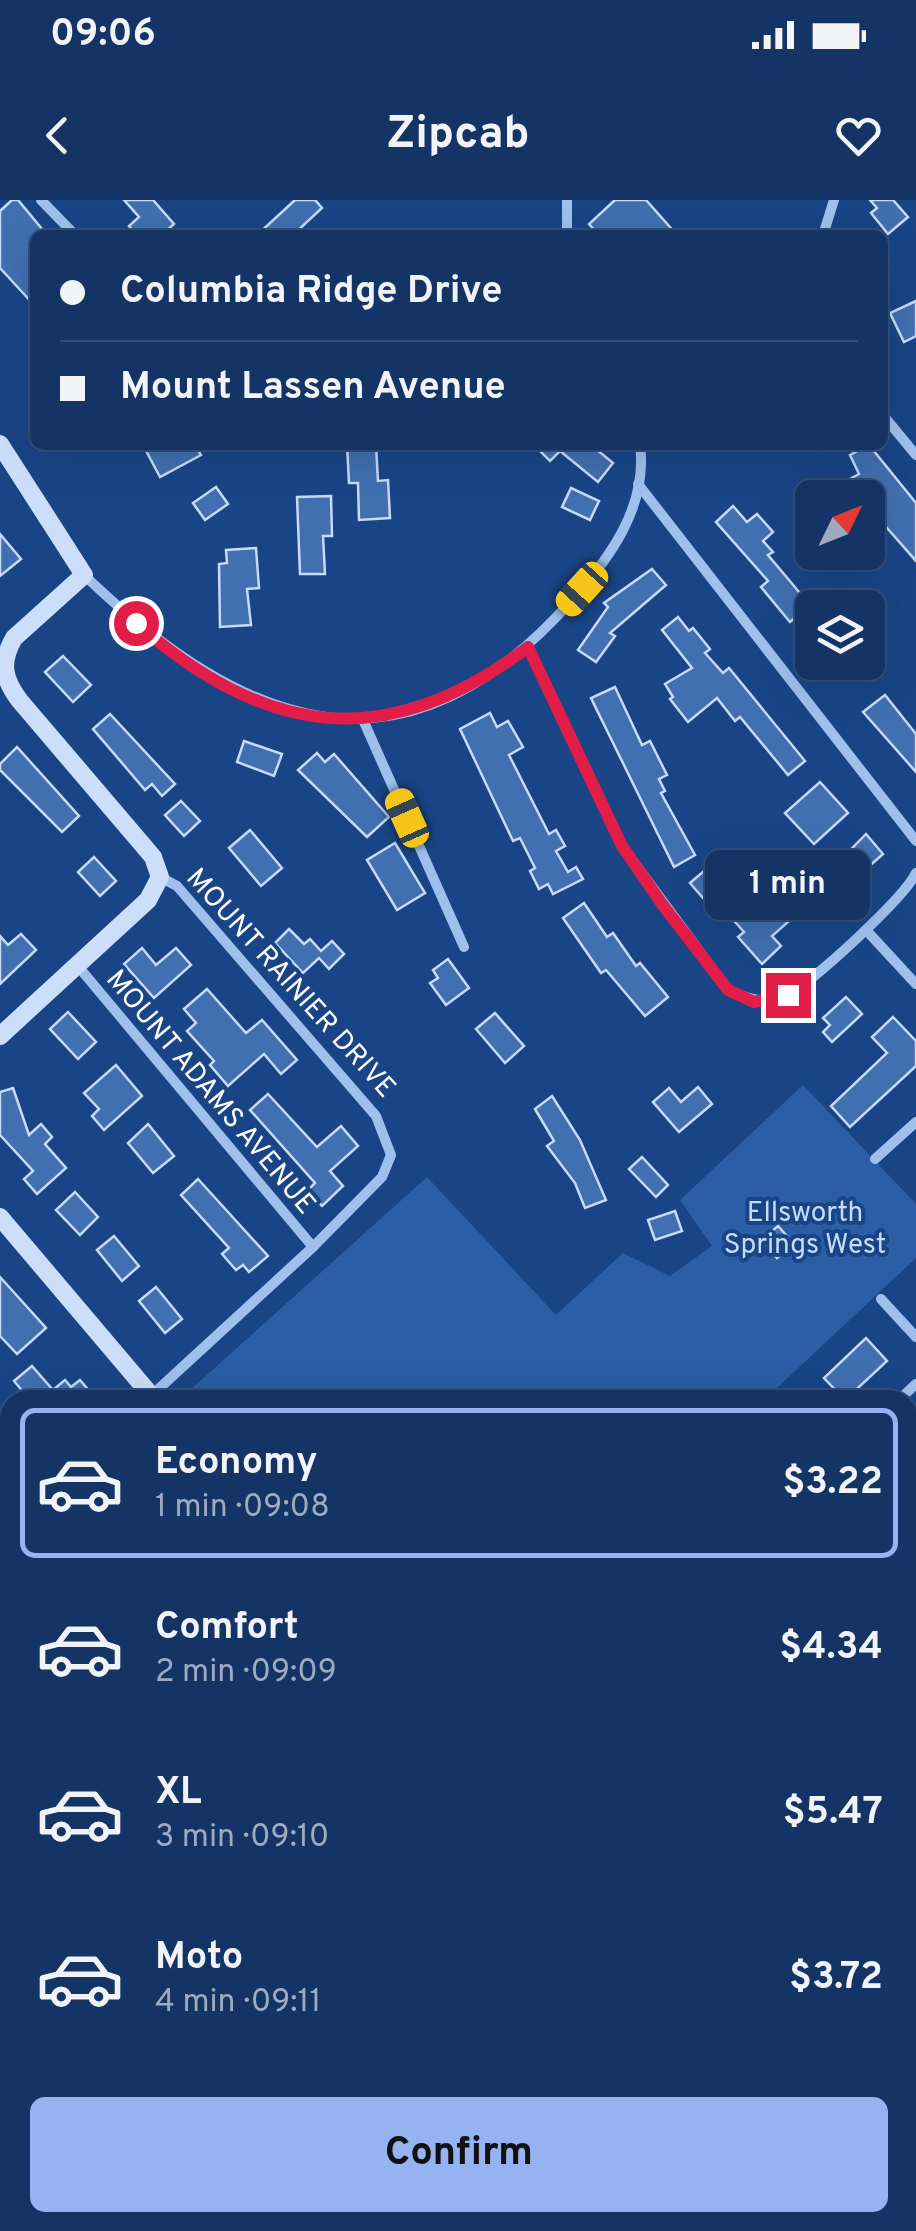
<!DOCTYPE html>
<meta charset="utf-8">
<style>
:root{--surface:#133464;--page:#203f6d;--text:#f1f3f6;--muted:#9daabf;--line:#324f78;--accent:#95b2f1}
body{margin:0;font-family:Overpass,sans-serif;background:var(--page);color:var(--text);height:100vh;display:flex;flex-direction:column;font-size:38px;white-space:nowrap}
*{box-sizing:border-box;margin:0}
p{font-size:32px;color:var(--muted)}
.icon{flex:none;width:55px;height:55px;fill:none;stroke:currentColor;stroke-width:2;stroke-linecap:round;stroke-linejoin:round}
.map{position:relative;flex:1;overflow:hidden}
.drawer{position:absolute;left:0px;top:1190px;width:918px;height:842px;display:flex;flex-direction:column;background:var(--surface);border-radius:30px 30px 0 0;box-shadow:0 10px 40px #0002,0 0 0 2px var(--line)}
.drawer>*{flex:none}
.banner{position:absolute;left:30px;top:30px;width:858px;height:220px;border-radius:15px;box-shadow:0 10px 40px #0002,0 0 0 2px var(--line);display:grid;align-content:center;height:220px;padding:0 30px;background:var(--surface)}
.needle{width:65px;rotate:47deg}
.buttons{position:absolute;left:795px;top:280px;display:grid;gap:20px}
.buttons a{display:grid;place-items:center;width:90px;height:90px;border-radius:15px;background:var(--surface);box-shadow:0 10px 40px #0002,0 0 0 2px var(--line);font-size:50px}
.end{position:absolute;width:45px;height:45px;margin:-22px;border:12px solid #e11d48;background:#fff;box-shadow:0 0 0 5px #fff}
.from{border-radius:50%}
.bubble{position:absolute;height:70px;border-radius:15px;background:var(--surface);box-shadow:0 10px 40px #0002,0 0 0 2px var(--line);font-size:32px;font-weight:700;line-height:70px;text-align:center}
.car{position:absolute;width:30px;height:60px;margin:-30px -15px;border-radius:12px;box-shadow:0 0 8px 2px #0007;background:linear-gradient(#f5c518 24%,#345 0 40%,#f5c518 0 76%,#345 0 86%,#f5c518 0)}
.banner b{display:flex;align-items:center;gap:35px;height:95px;font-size:38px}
.banner b+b{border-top:2px solid var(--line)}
.banner i{width:25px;height:25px;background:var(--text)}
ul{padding:18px 0 0;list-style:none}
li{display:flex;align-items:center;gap:30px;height:150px;margin:0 20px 15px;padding:0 10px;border:5px solid transparent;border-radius:15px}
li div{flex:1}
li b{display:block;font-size:38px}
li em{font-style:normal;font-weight:700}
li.current{border-color:var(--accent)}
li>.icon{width:90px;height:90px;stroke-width:1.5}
.primary-button{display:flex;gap:20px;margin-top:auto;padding:20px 30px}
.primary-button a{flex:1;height:115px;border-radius:15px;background:var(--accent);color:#111;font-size:40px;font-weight:700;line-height:115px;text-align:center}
.status{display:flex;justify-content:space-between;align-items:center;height:70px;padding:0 50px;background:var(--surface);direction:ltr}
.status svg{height:28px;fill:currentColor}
header{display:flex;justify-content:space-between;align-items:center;height:130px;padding:0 30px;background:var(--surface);font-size:45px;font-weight:700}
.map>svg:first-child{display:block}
</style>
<div class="status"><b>09:06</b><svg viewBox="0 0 49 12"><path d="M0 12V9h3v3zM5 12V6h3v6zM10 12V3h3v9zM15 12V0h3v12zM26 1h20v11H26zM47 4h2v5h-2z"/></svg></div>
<header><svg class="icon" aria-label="back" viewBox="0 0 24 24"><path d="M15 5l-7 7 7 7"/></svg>Zipcab<svg class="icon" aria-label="heart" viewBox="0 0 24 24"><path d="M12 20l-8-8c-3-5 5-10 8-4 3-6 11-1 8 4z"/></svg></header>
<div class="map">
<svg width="916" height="2031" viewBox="0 0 916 2031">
<rect width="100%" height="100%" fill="#194586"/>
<polygon fill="#2b5ea4" points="803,885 916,1004 916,1058 764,1200 179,1200 427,977 556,1115 623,1053 670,1076 712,1046 680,1000"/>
<g fill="#416fb0" stroke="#c4dbf9" stroke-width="2.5">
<polygon points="12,0 18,0 47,35 35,35 35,55 30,60 35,66 35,106 0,68 0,11"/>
<polygon points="124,0 153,0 174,24 162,35 137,35 129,26 139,17"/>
<polygon points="295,0 315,0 322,8 293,35 257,35"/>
<polygon points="615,0 646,0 677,35 599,35 589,24"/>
<polygon points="870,0 893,0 908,17 888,34 871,13 877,8"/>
<polygon points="916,101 916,136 904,142 890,113"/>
<polygon points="143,245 195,245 201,255 160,277"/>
<polygon points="347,245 376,245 378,281 388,280 390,318 359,320 358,283 349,283"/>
<polygon points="534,245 591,245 613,263 598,282 560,251 550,261"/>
<polygon points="869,245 916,303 916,361 880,320 876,323 868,313 868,298 862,298 858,289 853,292 848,280 859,274 850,255"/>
<polygon points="216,287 228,304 205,320 193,303"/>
<polygon points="571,288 599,301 590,320 562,307"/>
<polygon points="331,296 332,336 323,336 325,374 300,374 297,297"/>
<polygon points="733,306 747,322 757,314 773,332 763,341 773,352 768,355 810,405 790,422 761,387 768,381 716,322"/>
<polygon points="0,334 21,359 0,376"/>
<polygon points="256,348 259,388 247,389 251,425 220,427 219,364 227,363 226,350"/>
<polygon points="652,369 666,385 610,433 615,436 596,462 578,450 608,407 604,403"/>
<polygon points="678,417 689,431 693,428 710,449 705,453 723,473 729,468 805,561 788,575 740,517 735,521 717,498 688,522 670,499 673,497 665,484 692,468 662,430"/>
<polygon points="63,456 91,485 73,502 45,472"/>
<polygon points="615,487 642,545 650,541 667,575 659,579 665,591 661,593 695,655 674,667 591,498"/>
<polygon points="885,495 916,534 916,572 863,512"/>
<polygon points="490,513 497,527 508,521 523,547 509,555 549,634 556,630 565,646 556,651 568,672 576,667 583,679 553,694 548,684 539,689 530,671 535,668 520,638 513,641 460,529"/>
<polygon points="110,514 175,584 162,596 152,584 145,590 93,529"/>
<polygon points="244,541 282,554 274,576 237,562"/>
<polygon points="17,547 79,616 62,632 0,570 0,564"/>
<polygon points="317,553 325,562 334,554 389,617 367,637 298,570"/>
<polygon points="820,582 848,613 814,644 785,613"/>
<polygon points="181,601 200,621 184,636 165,615"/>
<polygon points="250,630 282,668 261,686 229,648"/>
<polygon points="866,634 883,654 832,699 818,683"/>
<polygon points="395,643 425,693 397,710 367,660"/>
<polygon points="94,657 116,681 100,696 78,672"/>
<polygon points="711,665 758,719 781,698 796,715 772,736 781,746 762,764 738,737 744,732 720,705 714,711 690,683"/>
<polygon points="584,703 607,737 613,733 636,766 640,763 668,797 645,816 606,770 601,773 563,718"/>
<polygon points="289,729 304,744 310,739 321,751 332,741 344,754 329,769 319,758 303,773 275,743"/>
<polygon points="21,734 36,750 0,784 0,736 8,745"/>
<polygon points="142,748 156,765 176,748 191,765 154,798 124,764"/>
<polygon points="448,759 469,788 446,805 430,783 438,778 433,770"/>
<polygon points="207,789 246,833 262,820 297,860 281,874 264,854 228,886 210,865 214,861 187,831 196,823 184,809"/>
<polygon points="846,797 862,814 832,842 823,832 830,825 823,818"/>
<polygon points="68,812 96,842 78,859 50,829"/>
<polygon points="495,813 524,846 505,863 476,829"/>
<polygon points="893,817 916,841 916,866 850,927 831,906 887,853 872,837"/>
<polygon points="116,865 142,896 104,930 92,916 99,909 84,893"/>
<polygon points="698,887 712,904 679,932 653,902 669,888 681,902"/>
<polygon points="13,888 29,935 41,924 52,937 45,944 66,968 37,994 24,979 33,971 0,935 0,892"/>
<polygon points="268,894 317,947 341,926 358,946 330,971 343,986 322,1006 308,990 315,983 250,910"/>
<polygon points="552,896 580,940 606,1000 585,1008 575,983 547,946 554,941 535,909"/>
<polygon points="148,924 174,956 153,973 128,943"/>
<polygon points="642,957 668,985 656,997 629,969"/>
<polygon points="198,979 268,1056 249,1072 243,1065 236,1070 222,1054 229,1048 181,995"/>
<polygon points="75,992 98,1017 80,1035 56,1010"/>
<polygon points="675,1011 682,1031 655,1040 648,1020"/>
<polygon points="778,1026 794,1044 777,1058 762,1040"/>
<polygon points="114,1036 139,1066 122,1081 97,1050"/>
<polygon points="0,1077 46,1128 17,1154 0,1136"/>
<polygon points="156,1087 182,1119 165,1133 139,1101"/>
<polygon points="866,1138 887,1161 845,1200 824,1178"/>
<polygon points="32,1166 53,1190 65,1180 71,1187 80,1180 91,1193 83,1200 30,1200 14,1181"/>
</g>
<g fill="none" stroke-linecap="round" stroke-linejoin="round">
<g stroke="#9fc0ed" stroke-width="10">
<polyline points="41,0 75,35"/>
<polyline points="567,0 567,35"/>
<polyline points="823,35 834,0"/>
<polyline points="882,214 916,255"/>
<polyline points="638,284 916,641"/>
<path d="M84,375C246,530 404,590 572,400C610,358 648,306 640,245"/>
<path d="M528,447L622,646L728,790C748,799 766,805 787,795C812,783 904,698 916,673"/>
<polyline points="364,522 464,747"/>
<polyline points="866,730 916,784"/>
<polyline points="77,765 313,1047"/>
<polyline points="875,959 916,922"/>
<polyline points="881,1099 916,1137"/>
<polyline points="152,1195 313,1047 382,977 391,955 376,916 177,686 160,677"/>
<polyline points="899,1200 916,1184"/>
<polyline points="908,1397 916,1405"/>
<polyline points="908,1893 916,1886"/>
<polyline points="753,2031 762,2022"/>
</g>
<g stroke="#ccdef9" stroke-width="18">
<path d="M0,244L84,375L14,438C0,462 3,479 20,501L153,657L160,677L148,700L0,836"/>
<polyline points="0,1017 155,1200"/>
<polyline points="394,2022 398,2031"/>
</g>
<g stroke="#fff" stroke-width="22">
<polyline points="0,1340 10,1360"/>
<polyline points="0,1405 10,1425"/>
<polyline points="310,2022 314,2031"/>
<polyline points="340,2022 344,2031"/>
</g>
</g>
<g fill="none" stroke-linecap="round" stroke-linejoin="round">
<path stroke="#e11d48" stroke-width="12" d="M136,423C266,537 387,554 528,447L622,646L662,704L728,790L754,802L788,795"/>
</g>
<g text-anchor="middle" stroke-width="8" stroke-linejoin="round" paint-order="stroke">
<g font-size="28" fill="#fff" stroke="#194586">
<text transform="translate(292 782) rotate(48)" y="10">MOUNT RAINIER DRIVE</text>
<text transform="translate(212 891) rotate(50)" y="10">MOUNT ADAMS AVENUE</text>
</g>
<g font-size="28" fill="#c4dbf9" stroke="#194586">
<text x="805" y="1021">Ellsworth<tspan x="805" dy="32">Springs West</tspan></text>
</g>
</g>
</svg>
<div class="buttons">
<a><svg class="needle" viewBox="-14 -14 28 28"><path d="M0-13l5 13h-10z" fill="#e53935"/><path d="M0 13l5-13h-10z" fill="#9daabf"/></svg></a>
<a><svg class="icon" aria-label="layers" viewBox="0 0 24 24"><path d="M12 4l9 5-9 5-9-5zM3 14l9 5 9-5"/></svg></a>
</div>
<i class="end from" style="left:136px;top:423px"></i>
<i class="end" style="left:788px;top:795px"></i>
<div class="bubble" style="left:705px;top:650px;width:165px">1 min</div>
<i class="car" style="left:582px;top:389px;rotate:222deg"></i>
<i class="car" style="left:407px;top:618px;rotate:336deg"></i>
<div class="banner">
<b><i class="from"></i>Columbia Ridge Drive</b>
<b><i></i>Mount Lassen Avenue</b>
</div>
<section class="drawer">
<ul>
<li class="current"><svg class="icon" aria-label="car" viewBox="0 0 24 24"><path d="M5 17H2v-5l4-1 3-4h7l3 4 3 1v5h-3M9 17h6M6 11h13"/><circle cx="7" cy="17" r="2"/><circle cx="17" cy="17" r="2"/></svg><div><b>Economy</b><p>1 min · 09:08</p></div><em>$3.22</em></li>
<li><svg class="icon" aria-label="car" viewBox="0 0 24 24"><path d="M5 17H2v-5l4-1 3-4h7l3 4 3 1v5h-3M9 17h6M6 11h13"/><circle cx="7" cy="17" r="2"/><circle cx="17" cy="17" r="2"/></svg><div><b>Comfort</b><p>2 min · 09:09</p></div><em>$4.34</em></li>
<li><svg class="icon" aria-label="car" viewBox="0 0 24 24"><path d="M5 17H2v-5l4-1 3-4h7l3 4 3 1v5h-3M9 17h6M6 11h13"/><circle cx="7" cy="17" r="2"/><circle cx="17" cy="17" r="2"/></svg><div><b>XL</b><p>3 min · 09:10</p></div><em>$5.47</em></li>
<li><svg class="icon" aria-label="car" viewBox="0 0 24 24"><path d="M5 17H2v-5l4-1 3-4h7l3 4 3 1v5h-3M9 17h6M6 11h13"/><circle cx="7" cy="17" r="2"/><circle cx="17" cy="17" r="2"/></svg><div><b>Moto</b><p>4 min · 09:11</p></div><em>$3.72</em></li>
</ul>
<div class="primary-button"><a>Confirm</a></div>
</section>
</div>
